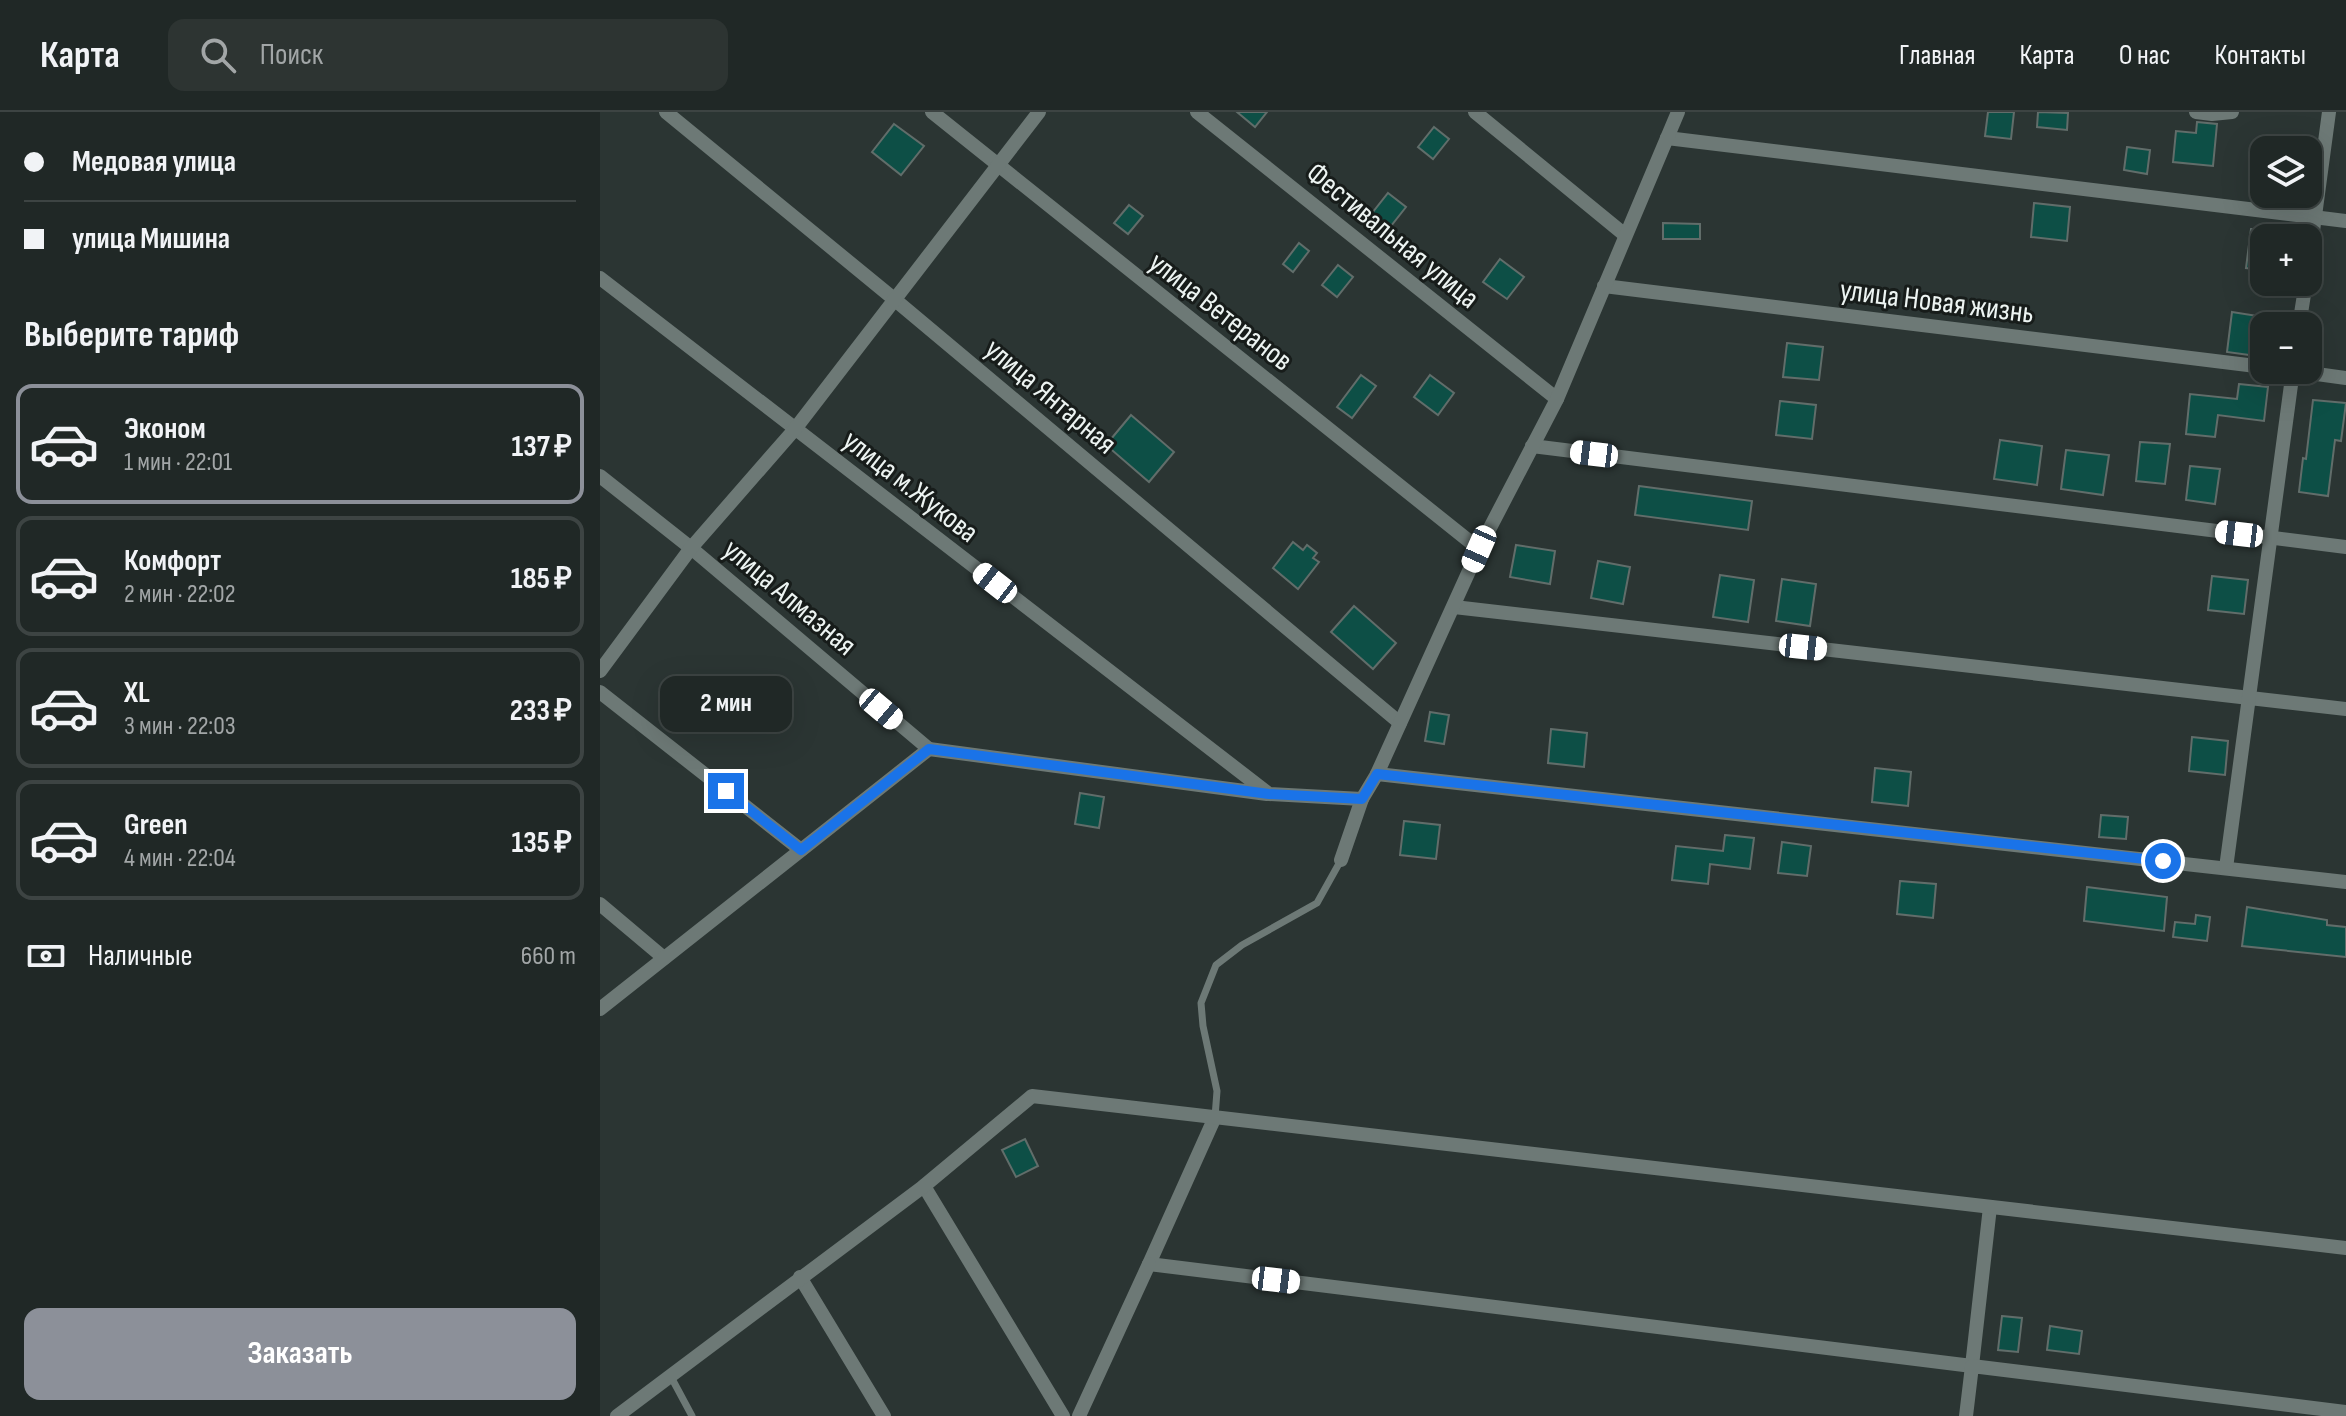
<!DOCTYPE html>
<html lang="ru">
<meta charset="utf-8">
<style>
:root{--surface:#202826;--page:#2d3432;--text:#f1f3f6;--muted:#a2a6a7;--line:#3d4443;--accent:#8c9099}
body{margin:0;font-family:"Sofia Sans Condensed",sans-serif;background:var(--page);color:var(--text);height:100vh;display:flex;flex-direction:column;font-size:30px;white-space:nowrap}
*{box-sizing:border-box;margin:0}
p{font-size:26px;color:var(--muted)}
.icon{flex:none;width:44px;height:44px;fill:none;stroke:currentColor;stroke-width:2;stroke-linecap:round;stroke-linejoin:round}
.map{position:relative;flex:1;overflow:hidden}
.side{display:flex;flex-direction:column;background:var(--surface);width:600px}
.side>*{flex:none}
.top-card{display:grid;align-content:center;height:176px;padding:0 24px;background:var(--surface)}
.controls{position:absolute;left:1650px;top:24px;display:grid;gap:16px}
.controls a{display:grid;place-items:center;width:72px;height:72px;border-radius:16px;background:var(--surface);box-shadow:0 8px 32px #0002,0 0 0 2px var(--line);font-size:40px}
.end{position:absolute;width:36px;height:36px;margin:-18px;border:10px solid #1a73e8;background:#fff;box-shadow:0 0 0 4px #fff}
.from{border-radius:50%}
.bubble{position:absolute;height:56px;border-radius:16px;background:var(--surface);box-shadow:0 8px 32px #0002,0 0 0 2px var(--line);font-size:26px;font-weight:700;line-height:56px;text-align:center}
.car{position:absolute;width:24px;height:48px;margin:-24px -12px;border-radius:10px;box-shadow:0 0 6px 2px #0007;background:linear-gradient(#fff 24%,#345 0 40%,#fff 0 76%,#345 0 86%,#fff 0)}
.top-card b{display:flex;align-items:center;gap:28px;height:76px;font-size:30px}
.top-card b+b{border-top:2px solid var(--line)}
.top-card i{width:20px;height:20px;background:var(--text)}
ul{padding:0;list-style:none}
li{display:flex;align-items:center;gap:24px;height:120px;margin:0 16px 12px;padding:0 8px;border:4px solid var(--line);border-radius:16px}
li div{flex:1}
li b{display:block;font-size:30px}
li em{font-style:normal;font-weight:700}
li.current{border-color:var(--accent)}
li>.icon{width:72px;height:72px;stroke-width:1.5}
h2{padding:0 24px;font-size:36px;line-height:96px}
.pay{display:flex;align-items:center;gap:20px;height:88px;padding:0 24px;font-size:30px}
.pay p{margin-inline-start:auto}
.cta{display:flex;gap:16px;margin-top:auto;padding:16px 24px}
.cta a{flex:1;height:92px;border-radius:16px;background:var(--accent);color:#fff;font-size:32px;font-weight:700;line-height:92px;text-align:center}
header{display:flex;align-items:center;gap:48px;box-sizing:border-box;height:112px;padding:0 40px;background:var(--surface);border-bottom:2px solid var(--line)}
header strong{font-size:38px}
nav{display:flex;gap:44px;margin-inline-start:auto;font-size:28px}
.search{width:560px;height:72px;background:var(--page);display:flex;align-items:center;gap:20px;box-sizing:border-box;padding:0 28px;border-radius:16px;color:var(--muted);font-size:30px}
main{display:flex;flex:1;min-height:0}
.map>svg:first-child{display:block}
</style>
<header>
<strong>Карта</strong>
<div class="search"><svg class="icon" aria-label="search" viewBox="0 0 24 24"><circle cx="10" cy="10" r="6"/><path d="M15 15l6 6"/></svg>Поиск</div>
<nav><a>Главная</a><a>Карта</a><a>О нас</a><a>Контакты</a></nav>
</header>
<main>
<section class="side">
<div class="top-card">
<b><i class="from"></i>Медовая улица</b>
<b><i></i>улица Мишина</b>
</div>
<h2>Выберите тариф</h2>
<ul>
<li class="current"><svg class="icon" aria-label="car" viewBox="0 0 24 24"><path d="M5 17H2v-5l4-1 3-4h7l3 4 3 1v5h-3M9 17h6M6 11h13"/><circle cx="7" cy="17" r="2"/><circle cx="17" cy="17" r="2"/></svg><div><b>Эконом</b><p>1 мин · 22:01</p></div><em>137 ₽</em></li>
<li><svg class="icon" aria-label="car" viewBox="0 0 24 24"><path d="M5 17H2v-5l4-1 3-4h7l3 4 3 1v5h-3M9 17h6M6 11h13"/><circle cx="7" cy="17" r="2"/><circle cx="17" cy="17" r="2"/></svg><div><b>Комфорт</b><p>2 мин · 22:02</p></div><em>185 ₽</em></li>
<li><svg class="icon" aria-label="car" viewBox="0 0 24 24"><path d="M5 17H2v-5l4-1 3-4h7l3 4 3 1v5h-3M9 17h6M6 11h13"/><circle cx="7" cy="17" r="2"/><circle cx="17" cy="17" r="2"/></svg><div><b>XL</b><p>3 мин · 22:03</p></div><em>233 ₽</em></li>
<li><svg class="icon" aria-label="car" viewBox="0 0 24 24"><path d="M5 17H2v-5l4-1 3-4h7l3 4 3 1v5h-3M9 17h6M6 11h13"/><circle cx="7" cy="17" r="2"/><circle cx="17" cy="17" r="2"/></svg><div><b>Green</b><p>4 мин · 22:04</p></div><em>135 ₽</em></li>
</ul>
<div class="pay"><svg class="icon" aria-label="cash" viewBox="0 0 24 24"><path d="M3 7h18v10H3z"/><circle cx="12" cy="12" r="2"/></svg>Наличные<p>660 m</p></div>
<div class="cta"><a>Заказать</a></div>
</section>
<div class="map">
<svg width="1746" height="1304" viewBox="0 0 1746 1304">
<rect width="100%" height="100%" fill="#2b3533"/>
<g fill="#0d4f46" stroke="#616d6a" stroke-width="2">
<polygon points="637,0 667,0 655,15"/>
<polygon points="1388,0 1414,0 1411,27 1385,24"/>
<polygon points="1438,0 1468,1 1467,18 1437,15"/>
<polygon points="1597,10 1617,12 1613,54 1573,50 1576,19 1596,21"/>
<polygon points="294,12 324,34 301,63 272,40"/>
<polygon points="834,15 849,27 833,47 818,35"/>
<polygon points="1527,35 1550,38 1547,62 1524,58"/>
<polygon points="788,81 806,95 783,124 765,110"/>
<polygon points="1434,91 1470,95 1467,129 1431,125"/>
<polygon points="529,93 543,104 528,122 514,111"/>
<polygon points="1063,111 1100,112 1100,127 1063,127"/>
<polygon points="1651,117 1664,118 1664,158 1646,156"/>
<polygon points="699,131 709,139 693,160 683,152"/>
<polygon points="900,147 924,165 907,187 883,170"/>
<polygon points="738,153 753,165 737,185 722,173"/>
<polygon points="1632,200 1664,205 1664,245 1627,240"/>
<polygon points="1187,231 1223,235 1219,268 1183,265"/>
<polygon points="761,263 776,274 752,306 737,295"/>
<polygon points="830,263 854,281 838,303 814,285"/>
<polygon points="1639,272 1668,275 1664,309 1618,303 1615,325 1586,322 1590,282 1637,287"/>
<polygon points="1713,288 1746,291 1741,329 1735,328 1728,384 1699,380 1703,346 1706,347"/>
<polygon points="1180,289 1216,293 1212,327 1176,323"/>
<polygon points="531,303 574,340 549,370 506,333"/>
<polygon points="1400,328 1442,334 1437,373 1394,367"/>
<polygon points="1540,330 1570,332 1565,372 1536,369"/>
<polygon points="1466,338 1509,343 1503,383 1461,377"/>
<polygon points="1590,354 1620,357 1615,392 1586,388"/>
<polygon points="1039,374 1152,389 1148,418 1035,403"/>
<polygon points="693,430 703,438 707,433 717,441 713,446 719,450 698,477 673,456"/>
<polygon points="916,433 955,439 950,472 910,465"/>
<polygon points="998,449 1030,455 1023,492 991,486"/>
<polygon points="1120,463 1154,468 1148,510 1113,505"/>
<polygon points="1612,464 1648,468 1644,502 1608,498"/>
<polygon points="1182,467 1216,472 1210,514 1176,509"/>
<polygon points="754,494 796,531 773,557 731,520"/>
<polygon points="830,600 849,603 844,632 825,629"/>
<polygon points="951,617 987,621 984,655 948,651"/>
<polygon points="1592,625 1628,629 1625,663 1589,659"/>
<polygon points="1275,656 1311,660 1308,694 1272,690"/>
<polygon points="480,681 504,685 499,716 475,712"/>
<polygon points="1501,703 1528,705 1526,727 1499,725"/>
<polygon points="804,709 840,713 836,747 800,743"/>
<polygon points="1125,723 1154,726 1150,757 1110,752 1108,772 1072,768 1076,734 1123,739"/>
<polygon points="1182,730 1211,734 1207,764 1178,761"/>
<polygon points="1300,769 1336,772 1333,806 1297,802"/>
<polygon points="1487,775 1567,785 1564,819 1484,809"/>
<polygon points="1647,795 1727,808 1727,813 1746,815 1746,845 1642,834"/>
<polygon points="1596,803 1610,805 1607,829 1573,825 1575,810 1595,812"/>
<polygon points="425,1027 438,1054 416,1065 402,1038"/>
<polygon points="1402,1204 1422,1206 1418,1240 1398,1238"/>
<polygon points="1450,1214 1482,1219 1479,1242 1447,1238"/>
</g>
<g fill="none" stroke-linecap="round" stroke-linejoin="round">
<g stroke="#6d7976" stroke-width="7">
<polyline points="615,1005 617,979 603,914 601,891 616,853 642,833 717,791 741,748"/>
<polyline points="70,1263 92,1304"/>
</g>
<g stroke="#6d7976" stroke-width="14">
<polyline points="66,0 294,187 800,611"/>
<polyline points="332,0 879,437"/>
<polyline points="597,0 957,287"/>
<polyline points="875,0 1025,123"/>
<polyline points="1596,0 1612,2 1632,0"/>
<polyline points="1067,26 1746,109"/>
<polyline points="1708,156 1729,0"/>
<polyline points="0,166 669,682 762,687"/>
<polyline points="1004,174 1664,255"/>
<polyline points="1699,214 1706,170"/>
<polyline points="1688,258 1746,266"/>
<polyline points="932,334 1746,435"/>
<polyline points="0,364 91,436 329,637"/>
<polyline points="854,495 1746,597"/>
<polyline points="0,559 91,436 195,317 439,0"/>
<polyline points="0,580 201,738"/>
<polyline points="777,662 1746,770"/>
<polyline points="741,748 762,687 777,662 879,437 957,287 1078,0"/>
<polyline points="1626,756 1693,258"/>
<polyline points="0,792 64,846"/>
<polyline points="0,897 329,637 667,682"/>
<polyline points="615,1005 549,1152 1372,1254 1390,1095"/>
<polyline points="324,1074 463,1304"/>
<polyline points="200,1165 284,1304"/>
<polyline points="17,1304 324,1074 432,984 1746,1136"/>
<polyline points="479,1304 549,1152"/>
<polyline points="1366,1304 1372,1254 1746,1300"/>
</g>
</g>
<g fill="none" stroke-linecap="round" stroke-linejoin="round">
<polyline stroke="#1a73e8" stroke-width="10" points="126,679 201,738 329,637 669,682 762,687 777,662 1563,749"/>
</g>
<g text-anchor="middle" stroke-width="6" stroke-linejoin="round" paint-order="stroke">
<g font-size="30" fill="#edf4f2" stroke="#171c1a">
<text transform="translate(793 123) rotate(39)" y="10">Фестивальная улица</text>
<text transform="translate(1337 189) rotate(7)" y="10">улица Новая жизнь</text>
<text transform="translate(621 199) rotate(38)" y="10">улица Ветеранов</text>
<text transform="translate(451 284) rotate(40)" y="10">улица Янтарная</text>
<text transform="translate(311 374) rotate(38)" y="10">улица м.Жукова</text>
<text transform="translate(190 485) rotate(40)" y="10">улица Алмазная</text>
</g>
</g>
</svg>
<div class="controls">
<a><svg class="icon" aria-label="layers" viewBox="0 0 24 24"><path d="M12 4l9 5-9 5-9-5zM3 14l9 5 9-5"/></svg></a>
<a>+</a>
<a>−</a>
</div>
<i class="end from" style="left:1563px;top:749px"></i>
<i class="end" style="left:126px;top:679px"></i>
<div class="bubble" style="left:60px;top:564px;width:132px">2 мин</div>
<i class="car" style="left:994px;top:342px;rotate:277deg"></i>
<i class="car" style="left:1639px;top:422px;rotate:277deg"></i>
<i class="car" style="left:879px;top:437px;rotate:204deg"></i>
<i class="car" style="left:395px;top:471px;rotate:308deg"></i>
<i class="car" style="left:1203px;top:535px;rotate:96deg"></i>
<i class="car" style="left:281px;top:597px;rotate:130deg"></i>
<i class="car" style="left:676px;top:1168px;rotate:97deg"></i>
</div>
</main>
